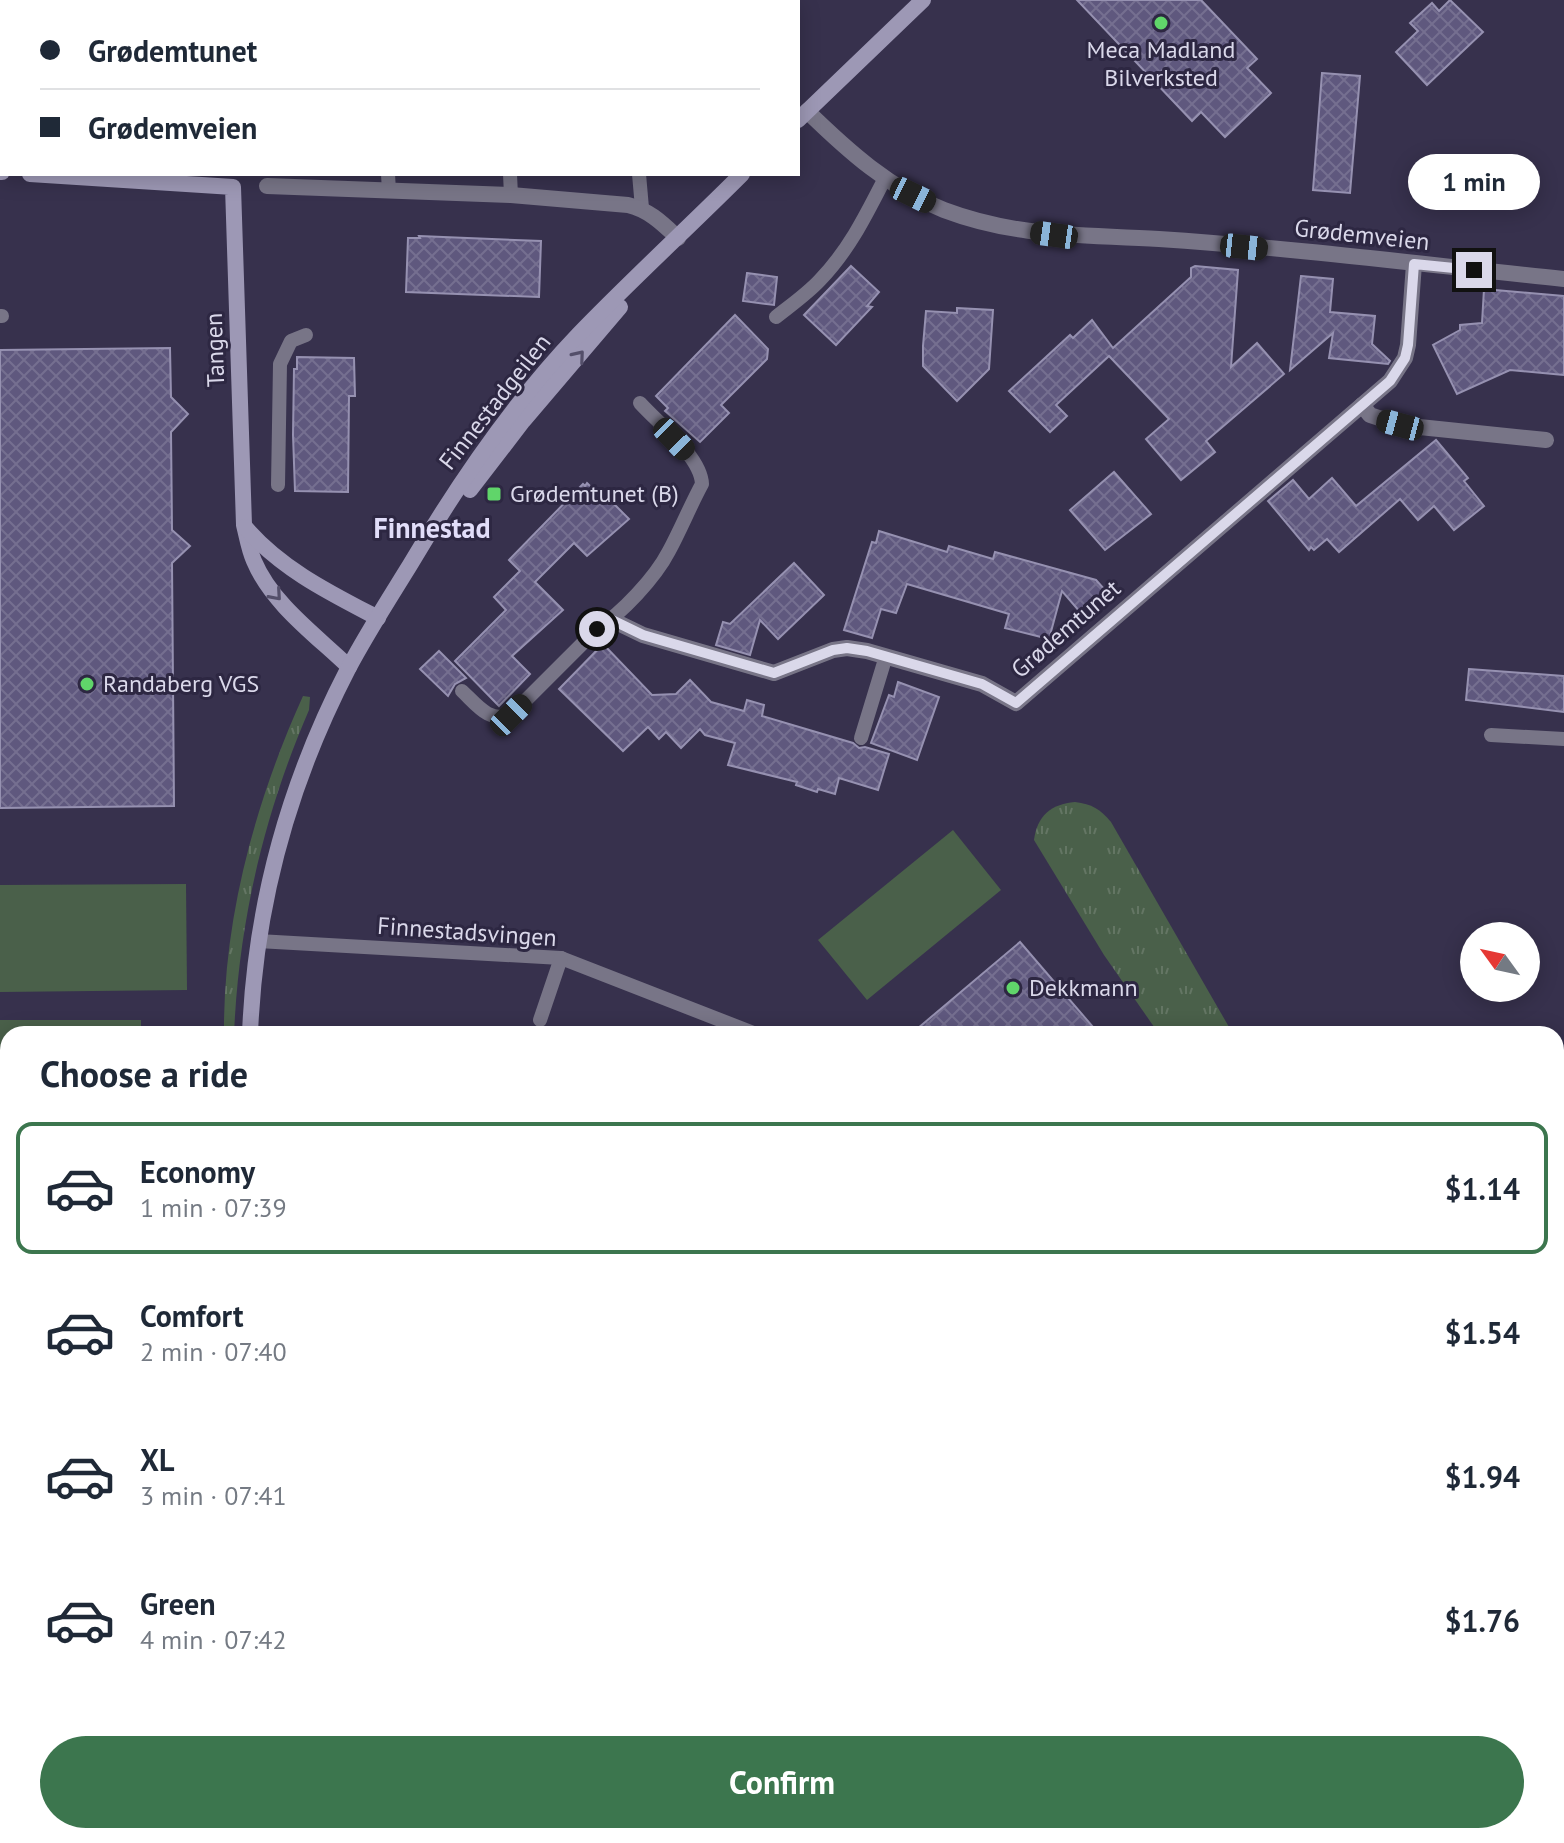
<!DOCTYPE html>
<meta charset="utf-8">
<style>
:root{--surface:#fff;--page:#f2f2f3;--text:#1f2937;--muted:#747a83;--line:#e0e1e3;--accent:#3c764e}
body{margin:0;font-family:"PT Sans",sans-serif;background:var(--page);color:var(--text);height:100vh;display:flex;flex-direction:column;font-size:30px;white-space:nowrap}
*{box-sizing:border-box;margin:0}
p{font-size:26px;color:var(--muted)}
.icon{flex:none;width:44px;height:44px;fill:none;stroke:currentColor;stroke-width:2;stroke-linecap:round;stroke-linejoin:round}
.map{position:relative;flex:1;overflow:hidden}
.details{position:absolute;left:0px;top:1026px;width:1564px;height:818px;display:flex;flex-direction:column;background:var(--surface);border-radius:24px 24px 0 0;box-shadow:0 4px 20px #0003}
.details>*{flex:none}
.guide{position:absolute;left:0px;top:0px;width:800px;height:176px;box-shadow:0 4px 20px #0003;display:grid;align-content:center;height:176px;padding:0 40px;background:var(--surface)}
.needle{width:52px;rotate:303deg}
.fabs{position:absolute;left:1460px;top:922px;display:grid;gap:16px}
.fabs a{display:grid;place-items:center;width:80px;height:80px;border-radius:50%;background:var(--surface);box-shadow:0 4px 20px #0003;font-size:40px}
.end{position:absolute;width:36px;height:36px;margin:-18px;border:10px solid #dad8ea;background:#111;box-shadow:0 0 0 4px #111}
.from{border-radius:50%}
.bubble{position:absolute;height:56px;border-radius:28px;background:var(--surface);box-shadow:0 4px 20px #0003;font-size:26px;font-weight:700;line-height:56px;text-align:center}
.car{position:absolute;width:24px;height:48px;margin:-24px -12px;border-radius:10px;box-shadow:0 0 6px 2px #0007;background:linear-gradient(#222 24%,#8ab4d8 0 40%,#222 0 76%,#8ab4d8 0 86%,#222 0)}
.guide b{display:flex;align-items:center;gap:28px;height:76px;font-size:30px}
.guide b+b{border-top:2px solid var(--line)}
.guide i{width:20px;height:20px;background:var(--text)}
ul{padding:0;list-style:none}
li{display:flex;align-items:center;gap:24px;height:132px;margin:0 16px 12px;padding:0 24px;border:4px solid transparent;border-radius:16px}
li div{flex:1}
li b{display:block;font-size:30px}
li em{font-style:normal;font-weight:700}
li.active{border-color:var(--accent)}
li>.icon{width:72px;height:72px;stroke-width:1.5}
h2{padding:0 40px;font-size:36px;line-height:96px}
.button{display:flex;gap:16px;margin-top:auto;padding:16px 40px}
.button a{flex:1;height:92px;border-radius:48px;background:var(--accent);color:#fff;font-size:32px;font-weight:700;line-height:92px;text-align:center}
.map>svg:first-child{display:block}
</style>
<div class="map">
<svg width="1564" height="1843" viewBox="0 0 1564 1843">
<defs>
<pattern id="grass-tufts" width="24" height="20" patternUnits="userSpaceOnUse" patternTransform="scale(2)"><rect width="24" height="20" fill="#4a604a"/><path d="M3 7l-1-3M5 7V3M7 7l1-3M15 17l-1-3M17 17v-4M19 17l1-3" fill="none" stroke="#647664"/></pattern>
<pattern id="building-cross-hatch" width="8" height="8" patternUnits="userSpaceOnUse" patternTransform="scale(2)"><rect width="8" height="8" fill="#5f587e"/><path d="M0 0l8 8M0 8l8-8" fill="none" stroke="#756f90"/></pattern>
</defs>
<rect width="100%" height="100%" fill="#37314d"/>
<g fill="url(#grass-tufts)">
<path d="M303,696L310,697L309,710C264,814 239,921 234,1034H224C223,918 256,800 303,696Z"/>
<path d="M1075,802C1092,804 1100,809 1111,822L1233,1034H1159L1104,955L1034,840C1037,816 1051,804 1075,802Z"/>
<polygon points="1556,1593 1564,1604 1564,1740 1556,1726"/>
<polygon points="139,1836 226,1836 231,1843 139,1843"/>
<polygon points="448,1836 518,1836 536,1839 536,1843 429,1843"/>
</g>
<g fill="#4a604a">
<polygon points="953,830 1001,890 867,1000 818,940"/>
<polygon points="186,884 187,990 0,992 0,885"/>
<polygon points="0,1020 141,1020 141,1034 8,1034 8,1214 0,1214"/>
</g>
<g fill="url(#building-cross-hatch)" stroke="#9691b1" stroke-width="2">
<polygon points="1077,0 1201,0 1257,59 1247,68 1271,93 1225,137 1201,112 1192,121"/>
<polygon points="1450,0 1483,32 1427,85 1396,52 1418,31 1410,23 1432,3 1439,11"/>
<polygon points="1322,73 1360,76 1350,193 1313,190"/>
<polygon points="419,236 541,241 539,297 406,292 408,238 420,238"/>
<polygon points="851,266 879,292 867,306 872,307 836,345 804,315"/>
<polygon points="1195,266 1238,270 1231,367 1257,343 1284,374 1206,441 1215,452 1181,480 1146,439 1169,419 1109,356 1056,405 1067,416 1050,432 1009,391 1070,335 1073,338 1092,320 1113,348 1191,277 1191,268"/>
<polygon points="747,273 777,277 774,305 743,301"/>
<polygon points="1301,276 1333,279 1330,312 1375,316 1372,344 1390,361 1388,364 1329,358 1333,333 1290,370"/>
<polygon points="1484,289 1564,296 1564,375 1510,370 1457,394 1433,345 1460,330 1460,325 1482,323"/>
<polygon points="957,308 993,310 989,369 957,401 923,366 923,346 926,311 957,313"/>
<polygon points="735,315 768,349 767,359 721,405 729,413 700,442 665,411 668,408 656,396"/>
<polygon points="170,348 171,397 188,414 171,432 172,530 190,546 172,563 174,806 0,808 0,350"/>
<polygon points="297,357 354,358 355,396 349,396 348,492 295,491 293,435 294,369 297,369"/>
<polygon points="1436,440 1468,478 1464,481 1484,506 1454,530 1434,506 1418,520 1400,499 1339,552 1327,539 1314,550 1311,547 1309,550 1268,501 1293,480 1309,499 1332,478 1356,506"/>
<polygon points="1114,472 1151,514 1105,550 1070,510"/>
<polygon points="587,483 608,504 611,501 629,519 587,556 574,543 535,582 563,610 512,656 530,674 499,706 455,661 506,610 494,597 520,571 509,560 583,484 585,486"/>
<polygon points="879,531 947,552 949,546 993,559 995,552 1096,580 1112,598 1087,620 1062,591 1049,639 1005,628 1009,614 907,584 896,613 881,609 872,638 844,630 872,542 876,543"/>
<polygon points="794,563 824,595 778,639 760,620 750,655 716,645 723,622 730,624"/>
<polygon points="603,644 652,695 676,694 690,680 711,702 744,711 747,700 764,705 762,716 853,743 859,748 865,747 889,754 878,790 839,778 835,794 818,789 817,792 796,785 797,782 728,765 735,743 705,735 700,729 681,748 666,732 659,739 648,727 623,751 559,689"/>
<polygon points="439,651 466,678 455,684 448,696 420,669"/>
<polygon points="1469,669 1564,676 1564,712 1466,700"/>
<polygon points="898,682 939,697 917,760 871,743 889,695 894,697"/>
<polygon points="1020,942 1099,1034 911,1034"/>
</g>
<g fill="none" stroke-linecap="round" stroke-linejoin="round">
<g stroke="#787587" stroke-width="14">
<polyline points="507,0 507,2"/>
<polyline points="637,0 637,2"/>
<polyline points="388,174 389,191"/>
<polyline points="510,174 511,195"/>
<polyline points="639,174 642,208"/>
<polyline points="0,316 2,316"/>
<path d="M776,317C791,305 807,294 820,280C849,250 866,215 885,178"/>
<polyline points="278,485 280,364 291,341 306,335"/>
<path d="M462,691C477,705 489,723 511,715L597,629C622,613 655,578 669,551C681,529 690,506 702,484C701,457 659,424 640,403"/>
<polyline points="1491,735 1564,739"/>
<polyline points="861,738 886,656"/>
<polyline points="258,941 561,958 756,1034"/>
<polyline points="540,1020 561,958"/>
<polyline points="1320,1836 1329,1843"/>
</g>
<g stroke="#787587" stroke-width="16">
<polyline points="233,0 233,2"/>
<path d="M807,111C847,150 890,189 944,210C1018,238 1082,234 1159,239C1294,248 1429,265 1564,279"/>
<path d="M267,186L511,195L628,205C649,210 662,223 678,238"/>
<polyline points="1362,405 1370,415 1400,425 1546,440"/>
<polyline points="612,620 643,635 774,673 833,650 847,648 867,651 982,684 1016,703 1390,381 1405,358 1408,345 1414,264"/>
</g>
<g stroke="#9d98b5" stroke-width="16">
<polyline points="798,120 923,0"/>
<polyline points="0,172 2,172"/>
<path d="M30,174L233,187L244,525C247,537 249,550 254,561C272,604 317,636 349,667"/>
<polyline points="470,490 523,421 620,307"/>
<path d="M245,527C281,569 330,593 378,618"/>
<path d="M250,1034C255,905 289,783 348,669C367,633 389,599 410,565C458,484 513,403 578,335C631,280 688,228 742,174"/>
</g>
<g stroke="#c6c0e8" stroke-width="22">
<polyline points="0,1767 8,1767"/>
<polyline points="262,1836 267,1843"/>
<polyline points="692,1836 728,1843"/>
<polyline points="390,1843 395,1836"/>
</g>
</g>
<defs><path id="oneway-chevron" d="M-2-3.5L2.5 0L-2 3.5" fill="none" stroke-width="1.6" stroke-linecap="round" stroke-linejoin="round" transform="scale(2)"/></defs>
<g stroke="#544f6a">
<use href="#oneway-chevron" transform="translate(579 356) rotate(-50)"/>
<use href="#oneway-chevron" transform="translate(276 595) rotate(49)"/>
</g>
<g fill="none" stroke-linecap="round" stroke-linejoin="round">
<polyline stroke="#dad8ea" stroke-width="10" points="597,629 612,620 643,635 774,673 833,650 847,648 867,651 982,684 1016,703 1390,381 1405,358 1408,345 1414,264 1474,270"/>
</g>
<g fill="#60d56a" stroke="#2d2742" stroke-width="3">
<circle cx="1161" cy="23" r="8"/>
<rect x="486" y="486" width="16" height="16" rx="4"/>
<circle cx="87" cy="684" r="8"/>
<circle cx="1013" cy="988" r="8"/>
</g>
<g text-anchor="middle" stroke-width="6" stroke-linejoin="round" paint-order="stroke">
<g font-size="24" fill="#dad8ea" stroke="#2d2742" text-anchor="start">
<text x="1161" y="58" text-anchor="middle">Meca Madland<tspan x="1161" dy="28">Bilverksted</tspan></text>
<text x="510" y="502">Grødemtunet (B)</text>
<text x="103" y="692">Randaberg VGS</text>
<text x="1029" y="996">Dekkmann</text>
</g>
<g font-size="24" fill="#dad8ea" stroke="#2d2742">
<text transform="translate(1362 235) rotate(6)" y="8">Grødemveien</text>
<text transform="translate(215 350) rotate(-92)" y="8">Tangen</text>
<text transform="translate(495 402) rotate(-52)" y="8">Finnestadgeilen</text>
<text transform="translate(1066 629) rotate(-41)" y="8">Grødemtunet</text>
<text transform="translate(467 932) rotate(4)" y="8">Finnestadsvingen</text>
</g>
<g font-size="28" font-weight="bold" fill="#e1ddf9" stroke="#2d2742">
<text x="432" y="538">Finnestad</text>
</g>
</g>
</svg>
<div class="fabs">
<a><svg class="needle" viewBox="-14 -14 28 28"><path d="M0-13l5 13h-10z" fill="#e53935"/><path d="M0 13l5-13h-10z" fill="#747a83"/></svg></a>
</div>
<i class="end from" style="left:597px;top:629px"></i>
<i class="end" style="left:1474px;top:270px"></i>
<div class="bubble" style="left:1408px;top:154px;width:132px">1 min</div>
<i class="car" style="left:913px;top:195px;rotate:116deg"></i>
<i class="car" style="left:1054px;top:235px;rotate:278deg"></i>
<i class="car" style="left:1244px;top:247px;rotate:96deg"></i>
<i class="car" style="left:1400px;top:425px;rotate:285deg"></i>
<i class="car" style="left:674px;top:439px;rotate:136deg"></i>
<i class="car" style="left:511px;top:715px;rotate:45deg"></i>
<div class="guide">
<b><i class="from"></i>Grødemtunet</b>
<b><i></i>Grødemveien</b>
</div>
<section class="details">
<h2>Choose a ride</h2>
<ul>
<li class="active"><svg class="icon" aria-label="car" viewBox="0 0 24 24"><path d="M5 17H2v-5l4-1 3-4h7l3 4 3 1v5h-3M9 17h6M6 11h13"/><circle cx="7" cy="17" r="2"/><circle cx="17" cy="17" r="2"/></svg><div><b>Economy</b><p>1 min · 07:39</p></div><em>$1.14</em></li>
<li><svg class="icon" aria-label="car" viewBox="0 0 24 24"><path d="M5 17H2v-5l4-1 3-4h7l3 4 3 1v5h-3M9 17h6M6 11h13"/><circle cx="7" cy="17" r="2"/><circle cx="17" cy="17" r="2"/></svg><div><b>Comfort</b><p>2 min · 07:40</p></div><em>$1.54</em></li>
<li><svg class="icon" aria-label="car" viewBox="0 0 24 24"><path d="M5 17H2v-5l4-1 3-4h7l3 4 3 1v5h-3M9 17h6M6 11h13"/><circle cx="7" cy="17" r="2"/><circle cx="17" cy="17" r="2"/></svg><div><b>XL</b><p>3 min · 07:41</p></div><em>$1.94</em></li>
<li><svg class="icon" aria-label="car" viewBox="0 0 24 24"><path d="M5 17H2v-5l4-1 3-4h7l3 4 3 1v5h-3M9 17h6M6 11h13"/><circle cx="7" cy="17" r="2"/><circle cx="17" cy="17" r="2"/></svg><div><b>Green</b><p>4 min · 07:42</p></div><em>$1.76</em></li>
</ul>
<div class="button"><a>Confirm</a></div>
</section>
</div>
